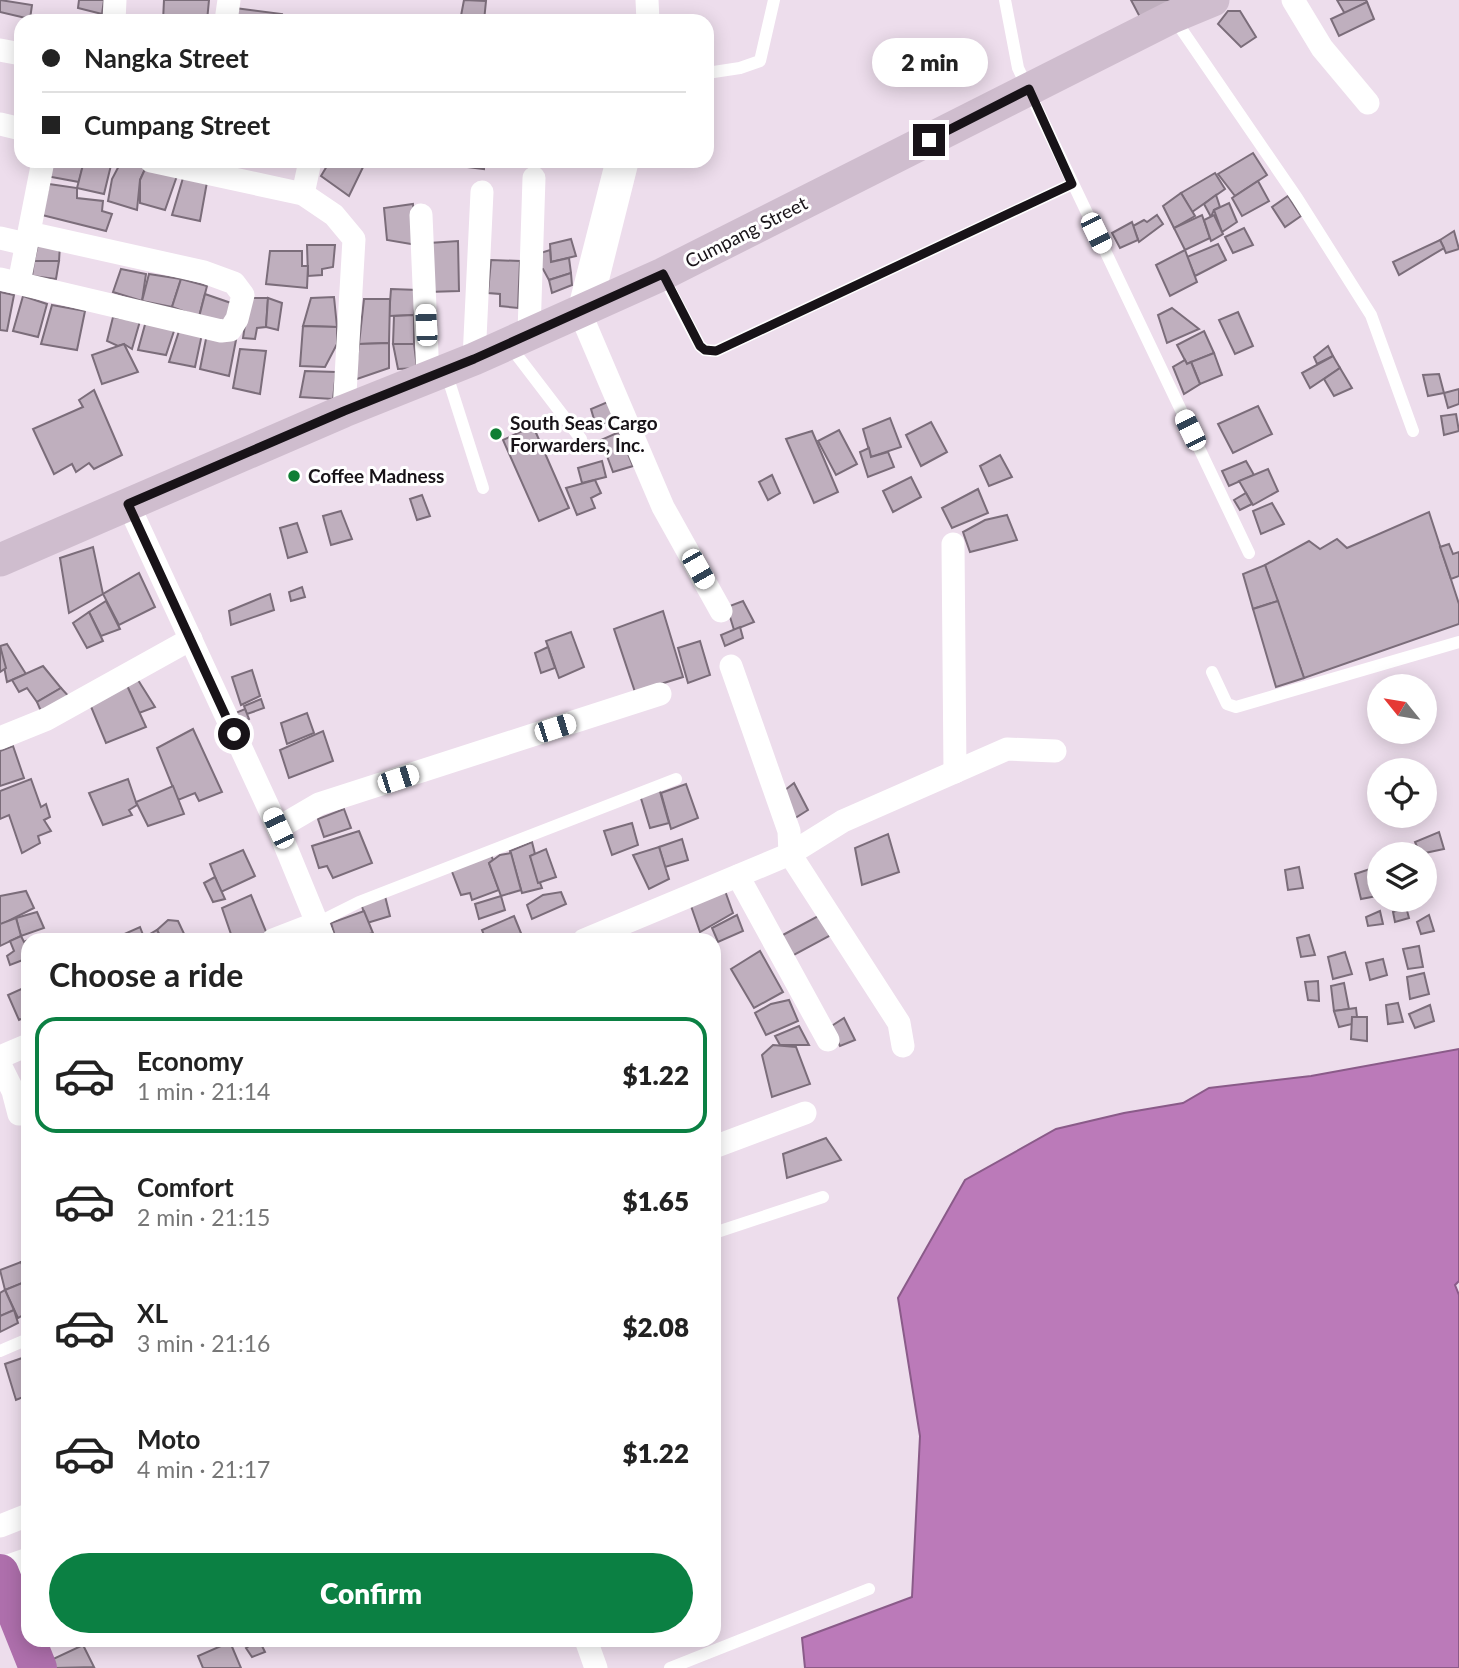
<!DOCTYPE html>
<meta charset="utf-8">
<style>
:root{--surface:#fff;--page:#f2f2f2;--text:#222;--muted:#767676;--line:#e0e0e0;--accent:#0b8043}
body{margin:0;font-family:Lato,sans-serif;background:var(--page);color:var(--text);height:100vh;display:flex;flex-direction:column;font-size:26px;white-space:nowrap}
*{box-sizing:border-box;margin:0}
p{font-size:23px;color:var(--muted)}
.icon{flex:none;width:38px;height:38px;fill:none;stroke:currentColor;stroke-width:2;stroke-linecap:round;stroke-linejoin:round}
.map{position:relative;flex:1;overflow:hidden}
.side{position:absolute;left:21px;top:933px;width:700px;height:714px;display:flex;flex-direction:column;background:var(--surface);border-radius:21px;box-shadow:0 4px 18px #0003}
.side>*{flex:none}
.top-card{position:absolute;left:14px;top:14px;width:700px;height:154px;border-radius:21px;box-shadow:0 4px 18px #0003;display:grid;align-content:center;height:154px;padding:0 28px;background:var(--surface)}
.needle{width:46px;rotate:300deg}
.tools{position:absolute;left:1367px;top:674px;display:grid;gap:14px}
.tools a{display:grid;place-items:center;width:70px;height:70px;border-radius:50%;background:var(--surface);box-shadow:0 4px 18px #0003;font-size:35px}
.end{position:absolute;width:32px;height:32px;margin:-16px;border:9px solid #181318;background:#fff;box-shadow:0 0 0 4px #fff}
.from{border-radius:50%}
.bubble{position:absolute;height:49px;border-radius:24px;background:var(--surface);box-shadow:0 4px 18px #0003;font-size:23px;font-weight:800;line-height:49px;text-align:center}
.car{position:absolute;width:21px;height:42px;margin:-21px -10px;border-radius:9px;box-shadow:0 0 5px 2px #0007;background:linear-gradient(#fff 24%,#345 0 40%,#fff 0 76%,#345 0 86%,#fff 0)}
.top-card b{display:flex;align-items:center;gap:24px;height:66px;font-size:26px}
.top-card b+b{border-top:2px solid var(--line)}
.top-card i{width:18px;height:18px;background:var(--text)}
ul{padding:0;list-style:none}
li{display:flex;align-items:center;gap:21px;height:116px;margin:0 14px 10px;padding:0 14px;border:4px solid transparent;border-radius:21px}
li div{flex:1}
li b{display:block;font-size:26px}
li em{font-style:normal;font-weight:800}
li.active{border-color:var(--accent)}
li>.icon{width:63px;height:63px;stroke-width:1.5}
h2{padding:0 28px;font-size:32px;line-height:84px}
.action{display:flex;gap:14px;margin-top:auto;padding:14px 28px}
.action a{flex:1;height:80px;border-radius:42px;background:var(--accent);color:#fff;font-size:28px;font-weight:800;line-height:80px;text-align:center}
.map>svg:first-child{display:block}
</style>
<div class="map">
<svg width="1459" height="1668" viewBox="0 0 1459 1668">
<rect width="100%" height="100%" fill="#edddec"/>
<polygon fill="#bb7ab9" stroke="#8a5b89" stroke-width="2" points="1459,1049 1459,1281 1455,1285 1459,1295 1459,1668 805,1668 802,1638 912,1597 920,1436 898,1298 965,1180 1056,1129 1124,1113 1183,1103 1209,1088 1311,1076"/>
<g fill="#bfafbe" stroke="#7b6d7a" stroke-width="2">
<polygon points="0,0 32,5 30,19 0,12"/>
<polygon points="79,0 104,0 102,14 78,8"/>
<polygon points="164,0 209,0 207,21 163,21"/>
<polygon points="464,0 486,1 484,21 460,21"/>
<polygon points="1131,0 1181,0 1142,21"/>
<polygon points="1337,0 1366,0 1367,2 1345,14"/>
<polygon points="1367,2 1374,19 1339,36 1331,19"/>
<polygon points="235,8 282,14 281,21 233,21"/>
<polygon points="1228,11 1240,11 1256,37 1241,47 1218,24"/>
<polygon points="1253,153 1267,175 1235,196 1218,174"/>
<polygon points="50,161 84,161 79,182 46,176"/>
<polygon points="84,161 112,161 104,194 77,188"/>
<polygon points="224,161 257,161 255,166"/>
<polygon points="330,161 366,161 349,196 321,176"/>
<polygon points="459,161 484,161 484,169 460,166"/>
<polygon points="121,162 146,167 140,180 137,210 108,201 112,179"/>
<polygon points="146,167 178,173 165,210 140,203 140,180"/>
<polygon points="1215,173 1225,189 1192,212 1181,193"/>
<polygon points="183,178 207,182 200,221 172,215"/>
<polygon points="1258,181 1269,201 1242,216 1232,198"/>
<polygon points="49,184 77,188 77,198 103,201 102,211 112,214 106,231 42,215"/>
<polygon points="1181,193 1195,216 1174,228 1163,206"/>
<polygon points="1216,195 1220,207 1214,210 1211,217 1204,204"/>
<polygon points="1288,196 1301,216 1285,227 1272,207"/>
<polygon points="1229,203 1237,222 1222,232 1214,210"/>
<polygon points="413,204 417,245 387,240 384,208"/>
<polygon points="1157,215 1163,224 1139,242 1133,226 1144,220 1147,222"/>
<polygon points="1202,215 1210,238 1185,250 1174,228"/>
<polygon points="1214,215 1223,234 1211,241 1204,220"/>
<polygon points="1132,222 1138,240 1120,248 1112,233"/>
<polygon points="1244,228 1253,245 1233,253 1225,237"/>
<polygon points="1454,231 1459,249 1446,253 1440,240"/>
<polygon points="571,239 576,256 551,262 550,244"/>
<polygon points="1440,240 1444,248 1399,275 1393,262"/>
<polygon points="458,241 459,291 428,292 429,243"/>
<polygon points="38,244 60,245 59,261 34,261"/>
<polygon points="1218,244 1226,260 1195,276 1187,257"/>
<polygon points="307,245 335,245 333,267 322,269 322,275 308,276"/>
<polygon points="550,250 551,262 569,258 571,273 549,280 543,269 535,270 534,255"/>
<polygon points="1185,250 1197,282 1170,296 1156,265"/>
<polygon points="270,251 302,251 302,266 308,266 307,288 266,284"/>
<polygon points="491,260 520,261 518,308 500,306 500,294 488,293"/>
<polygon points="34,261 59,261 56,279 32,276"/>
<polygon points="121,269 146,274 142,301 113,292"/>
<polygon points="571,273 572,285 552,293 549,280"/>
<polygon points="149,274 181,279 172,307 142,301"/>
<polygon points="181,279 207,286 199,317 172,307"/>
<polygon points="391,289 418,290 414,315 389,316"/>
<polygon points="0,292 14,295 7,331 0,330"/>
<polygon points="205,294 231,303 225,327 199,317"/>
<polygon points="23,296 47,304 38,337 13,331"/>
<polygon points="334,297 337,327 303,326 311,298"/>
<polygon points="249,298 268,298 266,327 257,328 255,339 243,338"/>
<polygon points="268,298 282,303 278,330 266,327"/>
<polygon points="364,299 390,299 389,343 359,344"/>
<polygon points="52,305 85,311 77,350 41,344"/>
<polygon points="1172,308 1199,329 1167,343 1158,315"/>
<polygon points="1238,312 1253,346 1235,354 1219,320"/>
<polygon points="414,315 414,344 393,344 394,316"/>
<polygon points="113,317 140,321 132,349 124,344 118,346 107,341"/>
<polygon points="146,321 175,328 166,355 138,350"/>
<polygon points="303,326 337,327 337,344 325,367 300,366"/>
<polygon points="180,328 202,334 195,367 169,362"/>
<polygon points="1204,331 1214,353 1187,364 1177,345"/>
<polygon points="207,334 236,340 229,376 200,369"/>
<polygon points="389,343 389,368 354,380 359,344"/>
<polygon points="124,344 138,372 102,384 92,355"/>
<polygon points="393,344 414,344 417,368 398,369"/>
<polygon points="1328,346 1333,356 1317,364 1314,357"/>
<polygon points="240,349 266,351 260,394 233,388"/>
<polygon points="1214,353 1222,375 1200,384 1191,362"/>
<polygon points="1333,356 1340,368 1310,388 1302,373"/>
<polygon points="1185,360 1187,364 1191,362 1200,384 1184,394 1173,367"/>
<polygon points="1340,368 1352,388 1334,396 1324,379"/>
<polygon points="305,371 336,372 333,399 300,397"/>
<polygon points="1439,374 1444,393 1428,396 1423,375"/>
<polygon points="1459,389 1459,404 1448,408 1444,393"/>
<polygon points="94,390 122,455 94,469 89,463 76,472 72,464 54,474 33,429 83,407 79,400"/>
<polygon points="610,401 618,419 596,426 591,409"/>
<polygon points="1258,406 1272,434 1233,453 1218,424"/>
<polygon points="1456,414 1459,431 1444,435 1441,416"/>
<polygon points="890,418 901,447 871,457 863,429"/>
<polygon points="931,422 947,452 921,466 906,435"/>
<polygon points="533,426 569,508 539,521 503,440"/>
<polygon points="839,430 857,464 836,475 818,441"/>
<polygon points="812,431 838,492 814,503 786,439"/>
<polygon points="619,432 633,466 613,472 601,440"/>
<polygon points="869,448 871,457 888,452 894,467 868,477 860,452"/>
<polygon points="1000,455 1012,477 989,486 980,466"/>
<polygon points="602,461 606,477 582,483 578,468"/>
<polygon points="1246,461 1254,475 1229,486 1222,471"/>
<polygon points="1268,469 1278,491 1253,505 1239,481"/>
<polygon points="772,475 780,493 768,500 759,482"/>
<polygon points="911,477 921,497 893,512 883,491"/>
<polygon points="595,480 601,493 591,498 595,508 577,515 566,488"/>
<polygon points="978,489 988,513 952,528 942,508"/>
<polygon points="1246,493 1252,504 1240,510 1234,500"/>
<polygon points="422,495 430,516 417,520 410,499"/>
<polygon points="1272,503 1284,524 1261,534 1253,511"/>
<polygon points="341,511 352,539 331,545 323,516"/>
<polygon points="1429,512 1459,604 1459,624 1304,678 1265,565 1309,541 1320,549 1337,539 1347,548"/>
<polygon points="1007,515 1017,540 970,552 963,532 985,520"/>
<polygon points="297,523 307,552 288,558 280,528"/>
<polygon points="1449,544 1453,554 1459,552 1459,576 1451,579 1440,547"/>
<polygon points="93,547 103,594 69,613 60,558"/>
<polygon points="1265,565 1278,601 1253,609 1243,574"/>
<polygon points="139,573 155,607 119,625 103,594"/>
<polygon points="302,587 305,597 291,601 289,592"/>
<polygon points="270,594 274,610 231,625 229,611"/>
<polygon points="106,601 120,629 101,636 89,612"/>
<polygon points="743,601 754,622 734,630 727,607"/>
<polygon points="1278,601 1304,678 1276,687 1253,609"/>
<polygon points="663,611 683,677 635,692 614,629"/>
<polygon points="89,612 103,641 87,648 73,623"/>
<polygon points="740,627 743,638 725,646 721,635"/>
<polygon points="571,632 584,667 559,678 546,641"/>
<polygon points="700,641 710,675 688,683 678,648"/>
<polygon points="7,644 26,674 7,682 0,646"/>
<polygon points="0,646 6,668 0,672"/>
<polygon points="548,647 555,668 541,673 535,653"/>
<polygon points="43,666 61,688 37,702 27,688 19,692 12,680"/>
<polygon points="252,670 260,696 241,705 232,677"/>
<polygon points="138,680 155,707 139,713 126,684"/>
<polygon points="125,681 146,727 106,743 87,697"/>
<polygon points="61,688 72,700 43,716 37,702"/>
<polygon points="261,699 264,708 247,714 244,706"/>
<polygon points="245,709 249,719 236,725 233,714"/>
<polygon points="307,713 314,733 287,744 281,723"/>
<polygon points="193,729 222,792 199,801 195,793 178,800 157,748"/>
<polygon points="323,731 333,761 289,778 280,750"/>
<polygon points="13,746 24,778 0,786 0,751"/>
<polygon points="31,779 41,807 46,804 50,817 44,820 51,831 38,836 40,843 22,853 9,815 0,819 0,791"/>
<polygon points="128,779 137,805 129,810 132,815 103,825 89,793"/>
<polygon points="794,783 808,810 792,820 780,794"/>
<polygon points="686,784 698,818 671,829 661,793"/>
<polygon points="173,786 184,814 148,826 136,802"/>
<polygon points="659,788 669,823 650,828 640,795"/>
<polygon points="344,809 351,828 324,837 318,819"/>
<polygon points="632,823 638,845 612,855 604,831"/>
<polygon points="359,831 372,863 333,878 327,866 319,868 312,846"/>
<polygon points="1439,832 1444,849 1420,854 1415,842"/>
<polygon points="888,834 899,872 862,885 855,848"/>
<polygon points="682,839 688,860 665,867 659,847"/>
<polygon points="532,842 535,854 530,856 542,888 522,893 510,851"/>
<polygon points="659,847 669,879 649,889 633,855"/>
<polygon points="1417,848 1420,854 1398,854"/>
<polygon points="546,849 556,877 538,883 530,856"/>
<polygon points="243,850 255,876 221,892 210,864"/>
<polygon points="490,852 493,860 489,863 499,890 472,900 470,893 461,895 451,869"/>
<polygon points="511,853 521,890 501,896 489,863 500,855"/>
<polygon points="1299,867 1303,888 1288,890 1285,870"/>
<polygon points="1370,869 1377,896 1361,899 1355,874"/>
<polygon points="215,877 225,899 213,902 204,883"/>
<polygon points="724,888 733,913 700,932 691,906"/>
<polygon points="26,891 34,908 0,925 0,896"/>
<polygon points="561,892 566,904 532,919 527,905 543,895"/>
<polygon points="251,895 267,934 253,940 233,940 222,908"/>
<polygon points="385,896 390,916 367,923 361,903"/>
<polygon points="501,896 505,910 479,919 475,904"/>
<polygon points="1406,907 1409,918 1395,922 1393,912"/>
<polygon points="364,911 373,933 351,939 336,939 331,923"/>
<polygon points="1380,911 1383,924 1368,926 1366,917"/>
<polygon points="37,912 44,928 21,936 16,918"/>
<polygon points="737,915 743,931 718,942 712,928"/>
<polygon points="820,915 833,934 792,956 781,936"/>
<polygon points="1429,915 1434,931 1421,934 1417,922"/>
<polygon points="514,916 523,938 486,940 482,930"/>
<polygon points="16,918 21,936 0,946 0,924"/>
<polygon points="168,920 178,921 187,940 162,940 157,930"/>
<polygon points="140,927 145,940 111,940"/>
<polygon points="157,930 162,940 146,940 145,937"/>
<polygon points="1309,935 1315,955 1301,957 1297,938"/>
<polygon points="21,936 24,942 28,940 28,958 10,965 7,956 14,951 10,941"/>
<polygon points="1419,946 1423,967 1408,969 1403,949"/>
<polygon points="760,951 783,992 754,1008 731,969"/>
<polygon points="1345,952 1352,974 1333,979 1328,957"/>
<polygon points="1383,959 1387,975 1370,980 1366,963"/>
<polygon points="1424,973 1429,994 1410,999 1407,977"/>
<polygon points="1318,981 1319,1001 1308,1000 1305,982"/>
<polygon points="1344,983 1349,1009 1334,1011 1331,986"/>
<polygon points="28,986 28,1016 19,1020 8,995"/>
<polygon points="789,1000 798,1021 766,1035 755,1013 771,1004"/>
<polygon points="1398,1003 1403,1022 1388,1024 1386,1005"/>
<polygon points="1430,1005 1434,1021 1415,1028 1409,1014"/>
<polygon points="1356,1008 1357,1017 1352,1017 1352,1024 1339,1027 1334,1011"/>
<polygon points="1352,1017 1367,1017 1367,1041 1351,1039"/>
<polygon points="844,1018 855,1040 840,1046 830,1027"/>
<polygon points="799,1026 809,1045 780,1045 775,1036"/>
<polygon points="773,1045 796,1047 810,1084 772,1097 762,1055"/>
<polygon points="826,1138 841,1160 787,1178 783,1154"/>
<polygon points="28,1259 28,1274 21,1262"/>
<polygon points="21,1262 28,1281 5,1290 0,1270"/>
<polygon points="27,1281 28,1312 18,1318 5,1290"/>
<polygon points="5,1290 14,1310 0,1316 0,1293"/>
<polygon points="14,1310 18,1323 0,1332 0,1316"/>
<polygon points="28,1356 28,1395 16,1400 5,1364"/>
<polygon points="28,1566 28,1589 21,1569"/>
<polygon points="259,1640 265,1652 252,1657 246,1648"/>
<polygon points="230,1642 241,1668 203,1668 198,1656"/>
<polygon points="83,1645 94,1667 54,1668 51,1660"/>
</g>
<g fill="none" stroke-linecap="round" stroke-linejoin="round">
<g stroke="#fff" stroke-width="12">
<polyline points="1005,0 1018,68 1249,553"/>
<polyline points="1173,17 1297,198 1371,315 1413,431"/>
<polyline points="707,73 740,68 760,61 774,0"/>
<polyline points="663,276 700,346 705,350 716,351 1072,184"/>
<polyline points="599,296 633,161"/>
<polyline points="509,345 581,439"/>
<polyline points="446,372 483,488"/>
<polyline points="1212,672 1227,704 1236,707 1459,642"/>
<polyline points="317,923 359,902 676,779"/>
<polyline points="714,1233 823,1197"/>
<polyline points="0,1351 28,1339"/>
<polyline points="670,1668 869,1589"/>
</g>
<g stroke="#fff" stroke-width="23">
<polyline points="647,0 648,21"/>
<polyline points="1293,0 1322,48 1368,103"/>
<polyline points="114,21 115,0"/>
<polyline points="226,21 229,0"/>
<polyline points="0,50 21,54"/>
<polyline points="0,124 21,129"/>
<polyline points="151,161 303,194 334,215 354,239 344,411"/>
<polyline points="617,161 579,310 663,507 721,611"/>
<polyline points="303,194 310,161"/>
<polyline points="421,215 428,377"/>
<polyline points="0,238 26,244"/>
<polyline points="0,279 221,331 230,330 237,319 243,295 234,283 204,272 29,233"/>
<polyline points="19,283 43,161"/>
<polyline points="529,333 534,178"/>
<polyline points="474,359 482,192"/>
<polyline points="128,504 278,828 324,940"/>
<polyline points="953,544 955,772"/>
<polyline points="731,666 789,831 790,854 899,1023 903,1046"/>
<polyline points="0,738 47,719 191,639"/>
<polyline points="278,828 319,804 660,694"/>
<polyline points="738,876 828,1040"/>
<polyline points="273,940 317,923"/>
<polyline points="584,940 790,854 843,821 1007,749 1055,751"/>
<polyline points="0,1057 28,1045"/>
<polyline points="0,1065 13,1091 19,1114"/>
<polyline points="714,1147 805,1113"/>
<polyline points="0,1526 28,1515"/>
<polyline points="0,1569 28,1559"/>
<polyline points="586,1640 596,1668"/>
</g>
<polyline stroke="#cfbdce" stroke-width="33" points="0,560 344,411 474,359 663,274 1172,17 1213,0"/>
<polyline stroke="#ae6fac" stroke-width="38" points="0,1573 38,1668"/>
</g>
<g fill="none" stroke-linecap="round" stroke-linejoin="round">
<polyline stroke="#181318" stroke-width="9" points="234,734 128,504 344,411 474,359 663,274 700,346 705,350 716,351 1072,184 1029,89 929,140"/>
</g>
<g fill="#107e34" stroke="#fff" stroke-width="2.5">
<circle cx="496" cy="434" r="7"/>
<circle cx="294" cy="476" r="7"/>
</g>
<g text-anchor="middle" stroke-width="6" stroke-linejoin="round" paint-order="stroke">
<g font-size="19" fill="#181318" stroke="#fff">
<text transform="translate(746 232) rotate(-27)" y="7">Cumpang Street</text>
</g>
<g font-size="19" font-weight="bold" fill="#181318" stroke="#fff" text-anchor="start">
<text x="510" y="430">South Seas Cargo<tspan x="510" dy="22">Forwarders, Inc.</tspan></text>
<text x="308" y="483">Coffee Madness</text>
</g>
</g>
</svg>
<div class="tools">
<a><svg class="needle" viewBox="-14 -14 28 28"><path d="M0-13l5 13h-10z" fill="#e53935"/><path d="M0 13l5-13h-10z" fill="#767676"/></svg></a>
<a><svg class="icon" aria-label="locate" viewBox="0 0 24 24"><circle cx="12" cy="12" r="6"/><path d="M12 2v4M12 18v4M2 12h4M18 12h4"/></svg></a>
<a><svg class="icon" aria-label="layers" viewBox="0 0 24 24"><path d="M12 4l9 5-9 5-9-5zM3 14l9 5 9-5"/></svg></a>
</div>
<i class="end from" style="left:234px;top:734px"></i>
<i class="end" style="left:929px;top:140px"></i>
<div class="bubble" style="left:872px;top:38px;width:116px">2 min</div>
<i class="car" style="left:1096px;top:233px;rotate:154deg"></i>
<i class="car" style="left:426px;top:325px;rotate:357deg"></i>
<i class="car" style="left:1190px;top:430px;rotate:334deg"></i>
<i class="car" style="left:698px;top:569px;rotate:150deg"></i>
<i class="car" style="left:555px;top:728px;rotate:72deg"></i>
<i class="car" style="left:398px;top:779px;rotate:72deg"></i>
<i class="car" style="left:278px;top:828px;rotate:335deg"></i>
<div class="top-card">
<b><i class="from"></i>Nangka Street</b>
<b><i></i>Cumpang Street</b>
</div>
<section class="side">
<h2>Choose a ride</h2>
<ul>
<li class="active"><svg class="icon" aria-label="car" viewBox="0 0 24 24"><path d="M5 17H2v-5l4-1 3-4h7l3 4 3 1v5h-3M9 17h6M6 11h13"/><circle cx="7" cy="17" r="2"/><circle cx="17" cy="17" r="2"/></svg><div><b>Economy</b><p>1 min · 21:14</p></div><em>$1.22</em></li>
<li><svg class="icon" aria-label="car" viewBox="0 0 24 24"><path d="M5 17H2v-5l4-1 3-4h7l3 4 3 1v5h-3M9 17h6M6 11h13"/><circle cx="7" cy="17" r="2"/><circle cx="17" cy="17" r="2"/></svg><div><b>Comfort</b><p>2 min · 21:15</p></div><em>$1.65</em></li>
<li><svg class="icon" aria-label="car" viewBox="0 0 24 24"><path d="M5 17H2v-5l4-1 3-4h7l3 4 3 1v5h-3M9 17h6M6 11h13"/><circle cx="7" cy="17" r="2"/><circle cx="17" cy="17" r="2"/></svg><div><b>XL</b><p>3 min · 21:16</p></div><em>$2.08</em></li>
<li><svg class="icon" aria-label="car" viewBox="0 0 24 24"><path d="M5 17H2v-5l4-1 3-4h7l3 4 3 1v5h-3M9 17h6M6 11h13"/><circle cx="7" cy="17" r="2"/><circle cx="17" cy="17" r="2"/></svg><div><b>Moto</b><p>4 min · 21:17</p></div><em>$1.22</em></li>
</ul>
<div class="action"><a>Confirm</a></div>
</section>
</div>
